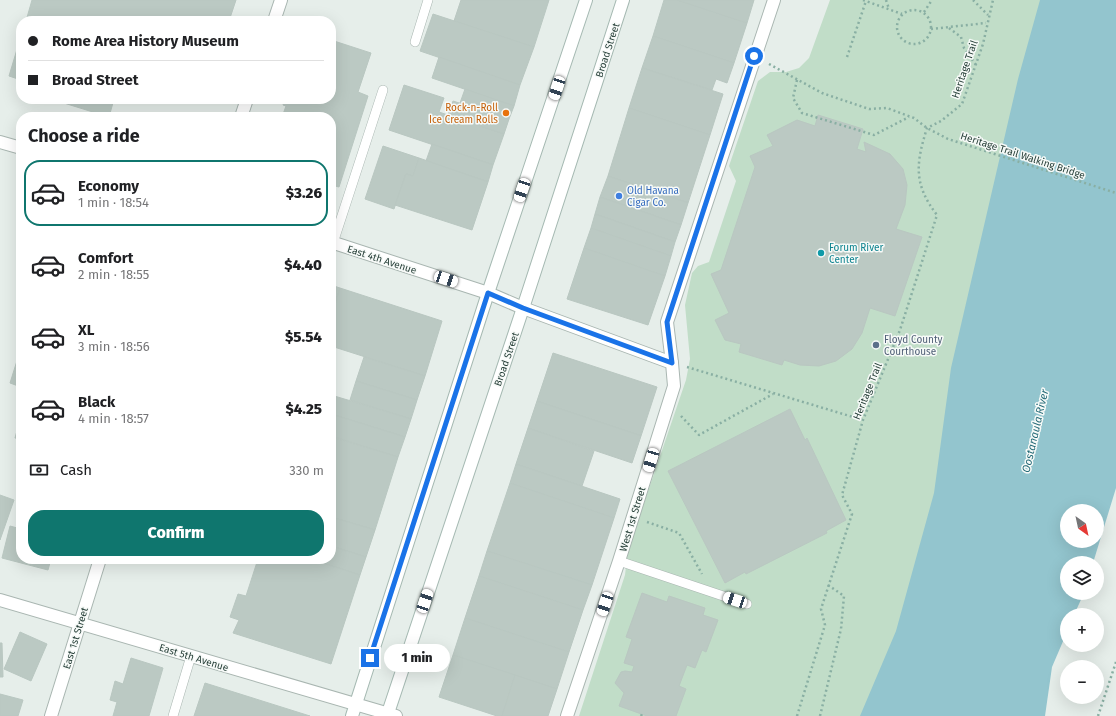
<!DOCTYPE html>
<meta charset="utf-8">
<style>
:root{--surface:#fff;--page:#f6f6f6;--text:#202124;--muted:#757577;--line:#e0e0e0;--accent:#0f766e}
body{margin:0;font-family:"Fira Sans",sans-serif;background:var(--page);color:var(--text);height:100vh;display:flex;flex-direction:column;font-size:15px;white-space:nowrap}
*{box-sizing:border-box;margin:0}
p{font-size:13px;color:var(--muted)}
.icon{flex:none;width:22px;height:22px;fill:none;stroke:currentColor;stroke-width:2;stroke-linecap:round;stroke-linejoin:round}
.map{position:relative;flex:1;overflow:hidden}
.sheet{position:absolute;left:16px;top:112px;width:320px;height:452px;display:flex;flex-direction:column;background:var(--surface);border-radius:16px;box-shadow:0 4px 16px #0002}
.sheet>*{flex:none}
.top-card{position:absolute;left:16px;top:16px;width:320px;height:88px;border-radius:16px;box-shadow:0 4px 16px #0002;display:grid;align-content:center;height:88px;padding:0 12px;background:var(--surface)}
.needle{width:26px;rotate:147deg}
.fabs{position:absolute;left:1060px;top:504px;display:grid;gap:8px}
.fabs a{display:grid;place-items:center;width:44px;height:44px;border-radius:50%;background:var(--surface);box-shadow:0 4px 16px #0002;font-size:20px}
.end{position:absolute;width:18px;height:18px;margin:-9px;border:5px solid #1a73e8;background:#fff;box-shadow:0 0 0 2px #fff}
.from{border-radius:50%}
.bubble{position:absolute;height:28px;border-radius:14px;background:var(--surface);box-shadow:0 4px 16px #0002;font-size:13px;font-weight:800;line-height:28px;text-align:center}
.car{position:absolute;width:12px;height:24px;margin:-12px -6px;border-radius:5px;box-shadow:0 0 3px 1px #0007;background:linear-gradient(#fff 24%,#345 0 40%,#fff 0 76%,#345 0 86%,#fff 0)}
.top-card b{display:flex;align-items:center;gap:14px;height:38px;font-size:15px}
.top-card b+b{border-top:1px solid var(--line)}
.top-card i{width:10px;height:10px;background:var(--text)}
ul{padding:0;list-style:none}
li{display:flex;align-items:center;gap:12px;height:66px;margin:0 8px 6px;padding:0 4px;border:2px solid transparent;border-radius:16px}
li div{flex:1}
li b{display:block;font-size:15px}
li em{font-style:normal;font-weight:800}
li.on{border-color:var(--accent)}
li>.icon{width:36px;height:36px;stroke-width:1.5}
h2{padding:0 12px;font-size:18px;line-height:48px}
.pay{display:flex;align-items:center;gap:10px;height:44px;padding:0 12px;font-size:15px}
.pay p{margin-inline-start:auto}
.cta{display:flex;gap:8px;margin-top:auto;padding:8px 12px}
.cta a{flex:1;height:46px;border-radius:16px;background:var(--accent);color:#fff;font-size:16px;font-weight:800;line-height:46px;text-align:center}
.map>svg:first-child{display:block}
</style>
<div class="map">
<svg width="1116" height="716" viewBox="0 0 1116 716">
<rect width="100%" height="100%" fill="#e6eeea"/>
<polygon fill="#c1ddc8" points="830,0 1116,0 976,716 579,716 625,575 628,550 686,380 690,359 685,305 692,273 698,266 709,262 736,181 729,166 758,81 770,72 786,72 799,68 809,58"/>
<path fill="#93c5ce" fill-rule="evenodd" d="M1040,0H1116V488L1093,563H1067V593H1084L1074,615H1067V632L1052,667L1045,716H860L896,631L934,493L951,368L1018,79ZM1067,511H1097V541H1067Z"/>
<g fill="#bbc9c3" stroke="#b9c7c1">
<polygon points="32,0 236,0 229,21 26,21"/>
<polygon points="461,0 549,0 534,47 454,21"/>
<polygon points="664,0 677,0 747,23 734,63 653,36"/>
<polygon points="677,0 754,0 747,23"/>
<polygon points="433,14 534,47 520,85 420,51"/>
<polygon points="21,36 21,80 9,76"/>
<polygon points="653,36 734,63 727,83 716,79 712,90 642,68"/>
<polygon points="331,40 371,53 358,92 368,96 339,187 331,185 331,117 282,117 286,106 283,105 285,99 331,99"/>
<polygon points="439,57 520,85 514,106 432,78"/>
<polygon points="642,68 723,94 710,135 629,108"/>
<polygon points="404,85 444,98 439,112 504,134 493,165 389,130"/>
<polygon points="465,89 514,106 509,119 460,103"/>
<polygon points="51,99 114,99 109,117"/>
<polygon points="453,101 509,119 504,134 448,115"/>
<polygon points="629,108 710,135 688,203 608,176"/>
<polygon points="818,115 863,129 857,149 866,152 864,142 890,154 903,169 907,185 905,205 896,229 922,237 895,316 870,308 862,333 852,349 836,361 819,366 800,365 784,360 782,365 739,352 741,344 725,340 715,320 729,313 711,274 721,270 755,167 750,156 773,146 767,135 797,120 815,126"/>
<polygon points="432,144 493,165 488,182 426,161"/>
<polygon points="383,146 419,158 413,176 406,174 394,209 365,199"/>
<polygon points="419,158 488,182 472,230 395,205 406,174 413,176"/>
<polygon points="608,176 688,203 681,225 600,197"/>
<polygon points="600,197 681,225 675,242 595,214"/>
<polygon points="595,214 675,242 671,256 591,228"/>
<polygon points="591,228 671,256 665,276 584,248"/>
<polygon points="584,248 665,276 648,325 567,299"/>
<polygon points="331,285 340,288 331,318"/>
<polygon points="340,288 442,321 425,376 331,346 331,318"/>
<polygon points="21,348 21,396 18,395 21,387 10,383"/>
<polygon points="553,353 657,387 641,436 537,401"/>
<polygon points="364,357 425,376 417,400 356,381"/>
<polygon points="356,381 417,400 411,419 350,400"/>
<polygon points="331,395 411,419 405,437 331,414"/>
<polygon points="537,401 641,436 632,463 528,428"/>
<polygon points="790,409 805,440 807,438 846,520 826,531 827,533 746,574 745,572 725,583 668,471"/>
<polygon points="331,414 405,437 398,457 331,436"/>
<polygon points="21,416 21,439 15,438"/>
<polygon points="528,428 594,451 582,486 516,464"/>
<polygon points="332,437 398,457 375,530 331,517"/>
<polygon points="516,464 620,499 614,518 510,483"/>
<polygon points="510,483 614,518 592,585 487,551"/>
<polygon points="0,495 14,500 0,540"/>
<polygon points="331,517 375,530 366,557 331,546"/>
<polygon points="10,526 21,529 21,559 51,559 48,570 2,558"/>
<polygon points="331,546 366,557 360,575 310,559 331,559"/>
<polygon points="487,551 592,585 583,610 479,576"/>
<polygon points="258,559 310,559 360,575 331,664 233,633 239,620 230,617 238,594 246,596"/>
<polygon points="479,576 583,610 569,652 465,618"/>
<polygon points="642,593 667,602 669,596 705,608 703,615 718,620 706,652 702,650 695,668 687,665 679,686 686,689 676,716 647,716 619,706 624,693 615,683 621,672 625,671 632,672 634,666 624,663 632,639 626,637"/>
<polygon points="465,618 569,652 557,689 453,655"/>
<polygon points="20,632 47,644 31,681 4,669"/>
<polygon points="0,643 2,643 3,677 0,677"/>
<polygon points="453,655 515,675 502,716 497,716 439,697"/>
<polygon points="131,658 163,668 149,716 113,716 117,702 110,700 115,681 123,684"/>
<polygon points="515,675 557,689 548,716 502,716"/>
<polygon points="205,683 310,716 194,716"/>
<polygon points="0,694 23,700 18,716 0,716"/>
</g>
<g fill="none" stroke-linecap="round" stroke-linejoin="round">
<g stroke="#a9b6b1" stroke-width="10">
<g id="service">
<polyline points="415,42 428,0"/>
<polyline points="333,243 383,90"/>
<polyline points="619,561 747,604"/>
<polyline points="173,716 191,656"/>
</g>
</g>
<g stroke="#a9b6b1" stroke-width="14">
<polyline id="minor" points="672,363 667,322 774,0"/>
</g>
<g stroke="#a9b6b1" stroke-width="14">
<g id="tertiary">
<polyline points="274,21 281,0"/>
<polyline points="241,117 247,99"/>
<polyline points="0,142 21,148"/>
<polyline points="331,242 488,293 523,308 672,363 674,386 619,561 567,716"/>
<polyline points="0,600 396,716"/>
<polyline points="51,716 100,559"/>
</g>
</g>
<g stroke="#a5b9b2" stroke-width="14">
<g id="secondary">
<polyline points="352,716 488,293 586,0"/>
<polyline points="387,716 523,308 623,0"/>
</g>
</g>
<g stroke="#89afa3" stroke-width="2.5" stroke-dasharray="2 3" stroke-linecap="butt">
<polyline points="863,0 902,14"/>
<polyline points="886,0 889,9"/>
<polyline points="973,0 988,15"/>
<circle cx="914" cy="27" r="17"/>
<polyline points="924,12 932,0"/>
<polyline points="949,28 961,37 964,48 976,65"/>
<polyline points="931,29 986,23"/>
<polyline points="847,57 866,1"/>
<polyline points="769,64 822,93 869,109 887,108 914,118 927,128 948,139 1116,193"/>
<polyline points="797,80 793,98 802,113 874,135 909,117"/>
<polyline points="687,367 863,420"/>
<polyline points="681,416 699,435 773,394"/>
<polyline points="647,522 679,533 702,574"/>
<polyline points="641,716 642,714"/>
<path d="M797,716L825,625L821,609L852,514L842,495L863,420L900,330L937,215C913,184 916,163 927,128L941,121L962,104L983,44L993,0"/>
<polyline points="820,716 841,629 844,596 828,585"/>
<polyline points="1098,716 1116,662"/>
</g>
<use href="#service" stroke="#fff" stroke-width="9"/>
<use href="#minor" stroke="#fff" stroke-width="12"/>
<use href="#tertiary" stroke="#fff" stroke-width="12"/>
<use href="#secondary" stroke="#fff" stroke-width="12"/>
</g>
<g fill="none" stroke-linecap="round" stroke-linejoin="round">
<polyline stroke="#1a73e8" stroke-width="5" points="370,658 488,293 523,308 672,363 667,322 754,56"/>
</g>
<circle fill="#e8710a" stroke="#f7faf8" stroke-width="1.5" cx="506" cy="113" r="4"/>
<circle fill="#3f7fe0" stroke="#f7faf8" stroke-width="1.5" cx="619" cy="196" r="4"/>
<circle fill="#0f9aa8" stroke="#f7faf8" stroke-width="1.5" cx="821" cy="253" r="4"/>
<circle fill="#5c6f8a" stroke="#f7faf8" stroke-width="1.5" cx="876" cy="345" r="4"/>
<g text-anchor="middle" stroke-width="3" stroke-linejoin="round" paint-order="stroke">
<g font-size="10" fill="#263f38" stroke="#f7faf8">
<text transform="translate(607 50) rotate(-72)" y="4">Broad Street</text>
<text transform="translate(964 69) rotate(-71)" y="4">Heritage Trail</text>
<text transform="translate(1023 155) rotate(18)" y="4">Heritage Trail Walking Bridge</text>
<text transform="translate(382 259) rotate(18)" y="4">East 4th Avenue</text>
<text transform="translate(506 359) rotate(-71)" y="4">Broad Street</text>
<text transform="translate(867 391) rotate(-68)" y="4">Heritage Trail</text>
<text transform="translate(632 519) rotate(-73)" y="4">West 1st Street</text>
<text transform="translate(75 638) rotate(-73)" y="4">East 1st Street</text>
<text transform="translate(194 657) rotate(17)" y="4">East 5th Avenue</text>
</g>
<g font-size="10" fill="#c56008" stroke="#f7faf8" text-anchor="end">
<text x="498" y="111">Rock-n-Roll<tspan x="498" dy="12">Ice Cream Rolls</tspan></text>
</g>
<g font-size="10" fill="#366cbe" stroke="#f7faf8" text-anchor="start">
<text x="627" y="194">Old Havana<tspan x="627" dy="12">Cigar Co.</tspan></text>
</g>
<g font-size="10" fill="#0d838f" stroke="#f7faf8" text-anchor="start">
<text x="829" y="251">Forum River<tspan x="829" dy="12">Center</tspan></text>
</g>
<g font-size="10" fill="#4e5e75" stroke="#f7faf8" text-anchor="start">
<text x="884" y="343">Floyd County<tspan x="884" dy="12">Courthouse</tspan></text>
</g>
<g font-size="11" font-style="italic" fill="#246a77" stroke="#f7faf8">
<text transform="translate(1035 431) rotate(-77)" y="4">Oostanaula River</text>
</g>
</g>
</svg>
<div class="fabs">
<a><svg class="needle" viewBox="-14 -14 28 28"><path d="M0-13l5 13h-10z" fill="#e53935"/><path d="M0 13l5-13h-10z" fill="#757577"/></svg></a>
<a><svg class="icon" aria-label="layers" viewBox="0 0 24 24"><path d="M12 4l9 5-9 5-9-5zM3 14l9 5 9-5"/></svg></a>
<a>+</a>
<a>−</a>
</div>
<i class="end from" style="left:754px;top:56px"></i>
<i class="end" style="left:370px;top:658px"></i>
<div class="bubble" style="left:384px;top:644px;width:66px">1 min</div>
<i class="car" style="left:557px;top:88px;rotate:198deg"></i>
<i class="car" style="left:522px;top:190px;rotate:199deg"></i>
<i class="car" style="left:446px;top:279px;rotate:108deg"></i>
<i class="car" style="left:651px;top:460px;rotate:197deg"></i>
<i class="car" style="left:735px;top:600px;rotate:288deg"></i>
<i class="car" style="left:425px;top:601px;rotate:18deg"></i>
<i class="car" style="left:605px;top:604px;rotate:198deg"></i>
<div class="top-card">
<b><i class="from"></i>Rome Area History Museum</b>
<b><i></i>Broad Street</b>
</div>
<section class="sheet">
<h2>Choose a ride</h2>
<ul>
<li class="on"><svg class="icon" aria-label="car" viewBox="0 0 24 24"><path d="M5 17H2v-5l4-1 3-4h7l3 4 3 1v5h-3M9 17h6M6 11h13"/><circle cx="7" cy="17" r="2"/><circle cx="17" cy="17" r="2"/></svg><div><b>Economy</b><p>1 min · 18:54</p></div><em>$3.26</em></li>
<li><svg class="icon" aria-label="car" viewBox="0 0 24 24"><path d="M5 17H2v-5l4-1 3-4h7l3 4 3 1v5h-3M9 17h6M6 11h13"/><circle cx="7" cy="17" r="2"/><circle cx="17" cy="17" r="2"/></svg><div><b>Comfort</b><p>2 min · 18:55</p></div><em>$4.40</em></li>
<li><svg class="icon" aria-label="car" viewBox="0 0 24 24"><path d="M5 17H2v-5l4-1 3-4h7l3 4 3 1v5h-3M9 17h6M6 11h13"/><circle cx="7" cy="17" r="2"/><circle cx="17" cy="17" r="2"/></svg><div><b>XL</b><p>3 min · 18:56</p></div><em>$5.54</em></li>
<li><svg class="icon" aria-label="car" viewBox="0 0 24 24"><path d="M5 17H2v-5l4-1 3-4h7l3 4 3 1v5h-3M9 17h6M6 11h13"/><circle cx="7" cy="17" r="2"/><circle cx="17" cy="17" r="2"/></svg><div><b>Black</b><p>4 min · 18:57</p></div><em>$4.25</em></li>
</ul>
<div class="pay"><svg class="icon" aria-label="cash" viewBox="0 0 24 24"><path d="M3 7h18v10H3z"/><circle cx="12" cy="12" r="2"/></svg>Cash<p>330 m</p></div>
<div class="cta"><a>Confirm</a></div>
</section>
</div>
